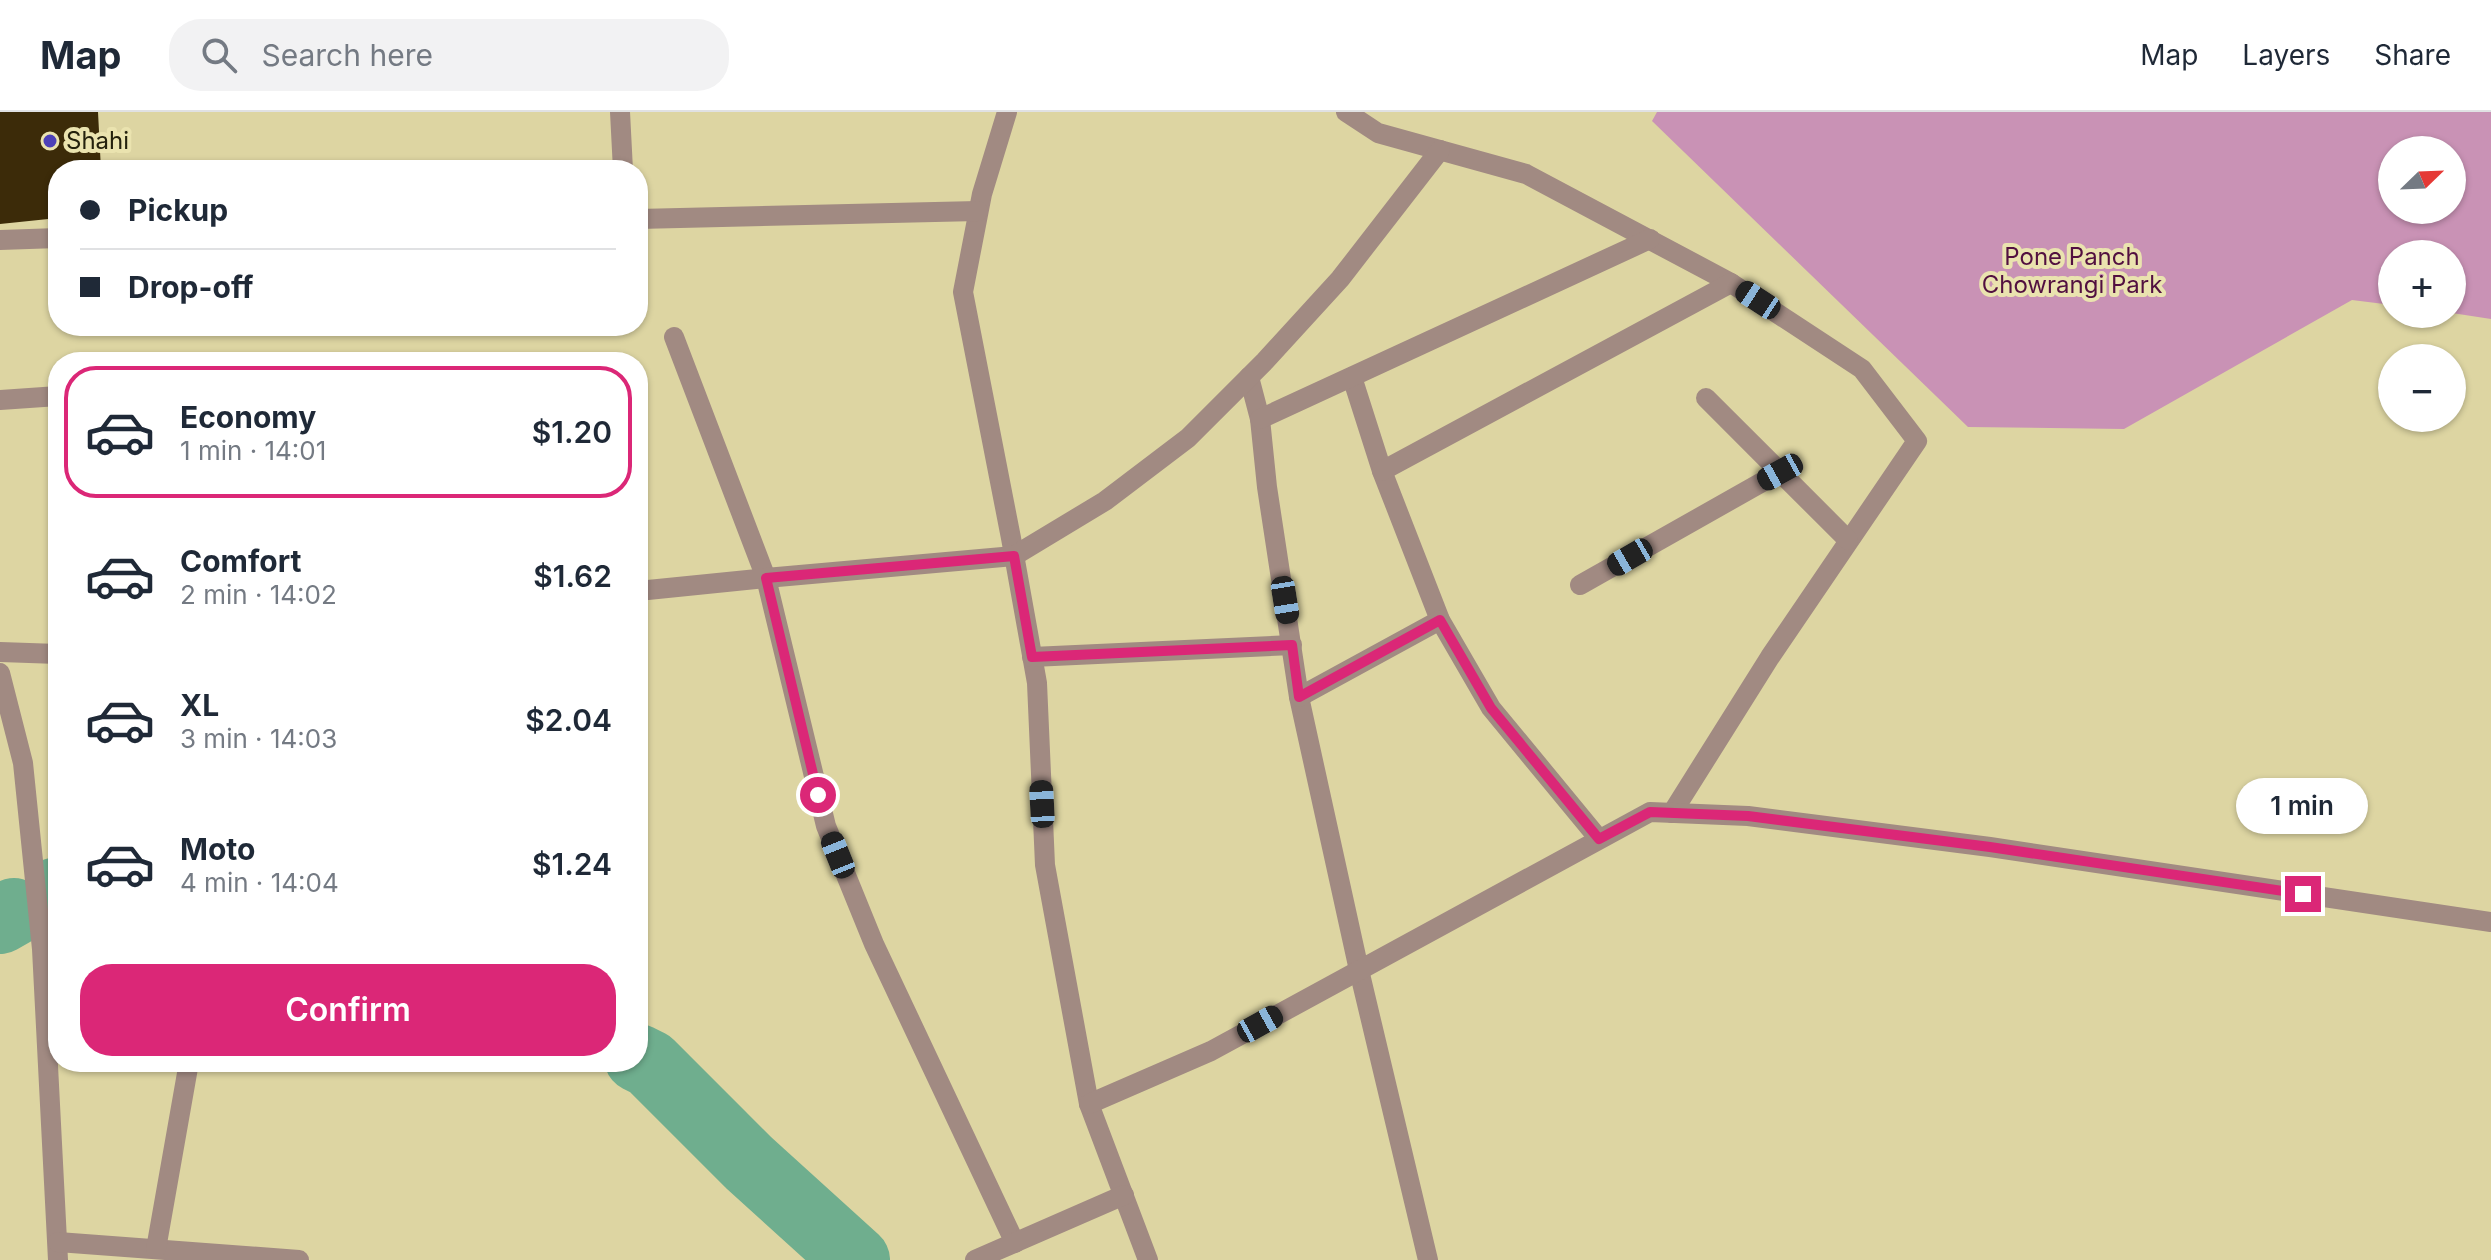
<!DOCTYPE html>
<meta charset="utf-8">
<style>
:root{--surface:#fff;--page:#f2f2f3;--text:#1f2937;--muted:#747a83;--line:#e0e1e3;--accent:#db2777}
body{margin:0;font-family:Inter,sans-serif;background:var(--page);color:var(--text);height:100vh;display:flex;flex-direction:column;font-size:30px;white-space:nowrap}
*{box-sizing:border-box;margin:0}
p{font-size:26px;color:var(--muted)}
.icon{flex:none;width:44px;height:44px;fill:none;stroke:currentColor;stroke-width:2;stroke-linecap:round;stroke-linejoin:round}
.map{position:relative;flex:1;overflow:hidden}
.panel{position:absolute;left:48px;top:240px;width:600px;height:720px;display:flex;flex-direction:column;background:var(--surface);border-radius:32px;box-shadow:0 2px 6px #0004}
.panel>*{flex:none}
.guide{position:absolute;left:48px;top:48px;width:600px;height:176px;border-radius:32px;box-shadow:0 2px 6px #0004;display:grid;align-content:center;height:176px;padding:0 32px;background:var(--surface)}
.needle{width:52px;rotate:67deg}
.buttons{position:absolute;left:2378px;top:24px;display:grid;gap:16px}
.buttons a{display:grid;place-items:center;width:88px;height:88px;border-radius:50%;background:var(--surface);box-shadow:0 2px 6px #0004;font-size:40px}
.end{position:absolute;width:36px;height:36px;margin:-18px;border:10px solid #db2777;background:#fff;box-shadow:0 0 0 4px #fff}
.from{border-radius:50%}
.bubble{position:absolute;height:56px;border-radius:28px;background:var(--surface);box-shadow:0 2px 6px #0004;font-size:26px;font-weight:600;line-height:56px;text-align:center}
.car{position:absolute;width:24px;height:48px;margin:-24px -12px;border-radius:10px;box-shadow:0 0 6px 2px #0007;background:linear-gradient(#222 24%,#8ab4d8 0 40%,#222 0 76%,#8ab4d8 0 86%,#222 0)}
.guide b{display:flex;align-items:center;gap:28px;height:76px;font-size:30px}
.guide b+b{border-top:2px solid var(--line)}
.guide i{width:20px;height:20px;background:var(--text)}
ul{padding:14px 0 0;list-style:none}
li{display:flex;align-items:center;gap:24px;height:132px;margin:0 16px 12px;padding:0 16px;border:4px solid transparent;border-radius:32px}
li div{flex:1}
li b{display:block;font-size:30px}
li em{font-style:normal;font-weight:600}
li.active{border-color:var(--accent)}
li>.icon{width:72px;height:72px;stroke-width:1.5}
.cta{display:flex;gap:16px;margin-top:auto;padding:16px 32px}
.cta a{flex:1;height:92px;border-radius:32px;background:var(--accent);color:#fff;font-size:32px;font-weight:600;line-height:92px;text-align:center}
header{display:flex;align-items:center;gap:48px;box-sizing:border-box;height:112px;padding:0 40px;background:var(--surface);border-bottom:2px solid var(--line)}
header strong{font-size:38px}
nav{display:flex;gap:44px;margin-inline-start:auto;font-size:28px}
.search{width:560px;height:72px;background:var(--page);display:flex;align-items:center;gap:20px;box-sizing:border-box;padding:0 28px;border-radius:32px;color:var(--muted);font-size:30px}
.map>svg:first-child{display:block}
</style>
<header>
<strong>Map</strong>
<div class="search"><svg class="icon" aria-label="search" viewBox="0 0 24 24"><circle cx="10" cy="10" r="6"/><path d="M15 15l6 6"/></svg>Search here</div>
<nav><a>Map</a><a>Layers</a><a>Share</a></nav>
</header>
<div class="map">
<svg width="2491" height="1148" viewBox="0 0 2491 1148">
<rect width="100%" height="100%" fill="#ddd5a2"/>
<path fill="#c992b5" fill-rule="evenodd" d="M1657,0H2491V207L2452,201V142H2392V193L2352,188L2124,317L1968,315L1652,9ZM2392,38H2452V98H2392Z"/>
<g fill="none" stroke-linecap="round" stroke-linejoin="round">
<g stroke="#6fae8e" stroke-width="68">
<polyline points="57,779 58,779"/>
<polyline points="0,808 14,800"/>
<polyline points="638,946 650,952 749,1051 856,1148"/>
</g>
</g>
<polygon fill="#3c2b09" points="0,0 98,0 101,58 58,58 58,106 0,112"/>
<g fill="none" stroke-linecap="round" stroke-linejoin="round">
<g stroke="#a18a82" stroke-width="20">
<polyline points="620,0 623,58"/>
<polyline points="1007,0 982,82 963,180 1011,426 1037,571 1045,753 1089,992 1148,1148"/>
<polyline points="1346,0 1378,21 1526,62 1731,171 1862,257 1917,329 1770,545 1672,701"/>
<polyline points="638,107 978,99"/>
<polyline points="0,128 58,126"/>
<polyline points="674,225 766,466 826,714 874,832 1015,1131"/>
<polyline points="1249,265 1260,307 1267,375 1299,585 1359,858 1428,1148"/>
<polyline points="1352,265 1382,359 1440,508 1491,596 1599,727"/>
<polyline points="1706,286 1848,428"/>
<polyline points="0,288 58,284"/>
<polyline points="1260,307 1650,127"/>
<polyline points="1382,359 1731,171"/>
<polyline points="1580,473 1780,360"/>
<polyline points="638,479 766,466 1014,444 1105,389 1188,326 1265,249 1340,167 1440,38"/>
<polyline points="0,540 58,542"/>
<polyline points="1032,545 1292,533"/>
<polyline points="0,561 23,651 42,837 58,1148"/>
<polyline points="1299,585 1440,508"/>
<polyline points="1089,992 1211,939 1650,700 1748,704 1990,735 2491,810"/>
<polyline points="58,1130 299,1148"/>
<polyline points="156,1137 189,950"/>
<polyline points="975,1148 1124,1083"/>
</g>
</g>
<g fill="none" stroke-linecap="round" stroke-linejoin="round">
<polyline stroke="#db2777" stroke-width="10" points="818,683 766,466 1014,444 1032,545 1292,533 1299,585 1440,508 1491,596 1599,727 1650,700 1748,704 1990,735 2303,782"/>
</g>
<circle fill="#4d41b8" stroke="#eae3af" stroke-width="3" cx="50" cy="29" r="8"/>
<g text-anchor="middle" stroke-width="8" stroke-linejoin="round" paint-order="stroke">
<g font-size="24" fill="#24210d" stroke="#eae3af" text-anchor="start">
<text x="66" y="37">Shahi</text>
</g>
<g font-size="24" fill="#521040" stroke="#eae3af">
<text x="2072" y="153">Pone Panch<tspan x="2072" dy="28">Chowrangi Park</tspan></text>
</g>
</g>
</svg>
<div class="buttons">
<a><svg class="needle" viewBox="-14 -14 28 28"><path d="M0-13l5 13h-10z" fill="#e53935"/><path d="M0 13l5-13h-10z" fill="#747a83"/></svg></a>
<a>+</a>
<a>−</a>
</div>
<i class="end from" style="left:818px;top:683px"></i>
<i class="end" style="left:2303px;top:782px"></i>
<div class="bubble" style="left:2236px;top:666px;width:132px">1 min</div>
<i class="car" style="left:1758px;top:188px;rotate:303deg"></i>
<i class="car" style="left:1780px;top:360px;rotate:241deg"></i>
<i class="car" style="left:1630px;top:445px;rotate:240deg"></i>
<i class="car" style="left:1285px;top:488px;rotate:171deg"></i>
<i class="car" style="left:1042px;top:692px;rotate:357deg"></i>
<i class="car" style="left:838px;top:743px;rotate:338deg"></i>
<i class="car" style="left:1260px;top:912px;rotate:61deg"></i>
<div class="guide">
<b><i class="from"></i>Pickup</b>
<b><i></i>Drop-off</b>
</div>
<section class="panel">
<ul>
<li class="active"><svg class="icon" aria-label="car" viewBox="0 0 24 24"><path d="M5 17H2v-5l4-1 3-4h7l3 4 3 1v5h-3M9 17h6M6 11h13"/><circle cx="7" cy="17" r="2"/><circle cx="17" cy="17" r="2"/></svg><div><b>Economy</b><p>1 min · 14:01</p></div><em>$1.20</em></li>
<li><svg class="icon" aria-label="car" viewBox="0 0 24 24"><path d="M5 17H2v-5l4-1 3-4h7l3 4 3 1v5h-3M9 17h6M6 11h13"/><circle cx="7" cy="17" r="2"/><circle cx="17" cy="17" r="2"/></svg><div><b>Comfort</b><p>2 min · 14:02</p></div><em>$1.62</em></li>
<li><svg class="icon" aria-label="car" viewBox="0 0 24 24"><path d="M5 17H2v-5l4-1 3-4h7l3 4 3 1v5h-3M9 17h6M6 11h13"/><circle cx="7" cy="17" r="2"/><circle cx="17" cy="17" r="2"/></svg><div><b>XL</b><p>3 min · 14:03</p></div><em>$2.04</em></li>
<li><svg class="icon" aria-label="car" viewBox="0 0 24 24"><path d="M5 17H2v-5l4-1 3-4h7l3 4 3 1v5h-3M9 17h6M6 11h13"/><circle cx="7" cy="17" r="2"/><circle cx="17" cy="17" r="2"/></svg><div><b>Moto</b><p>4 min · 14:04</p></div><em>$1.24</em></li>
</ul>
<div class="cta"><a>Confirm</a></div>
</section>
</div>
